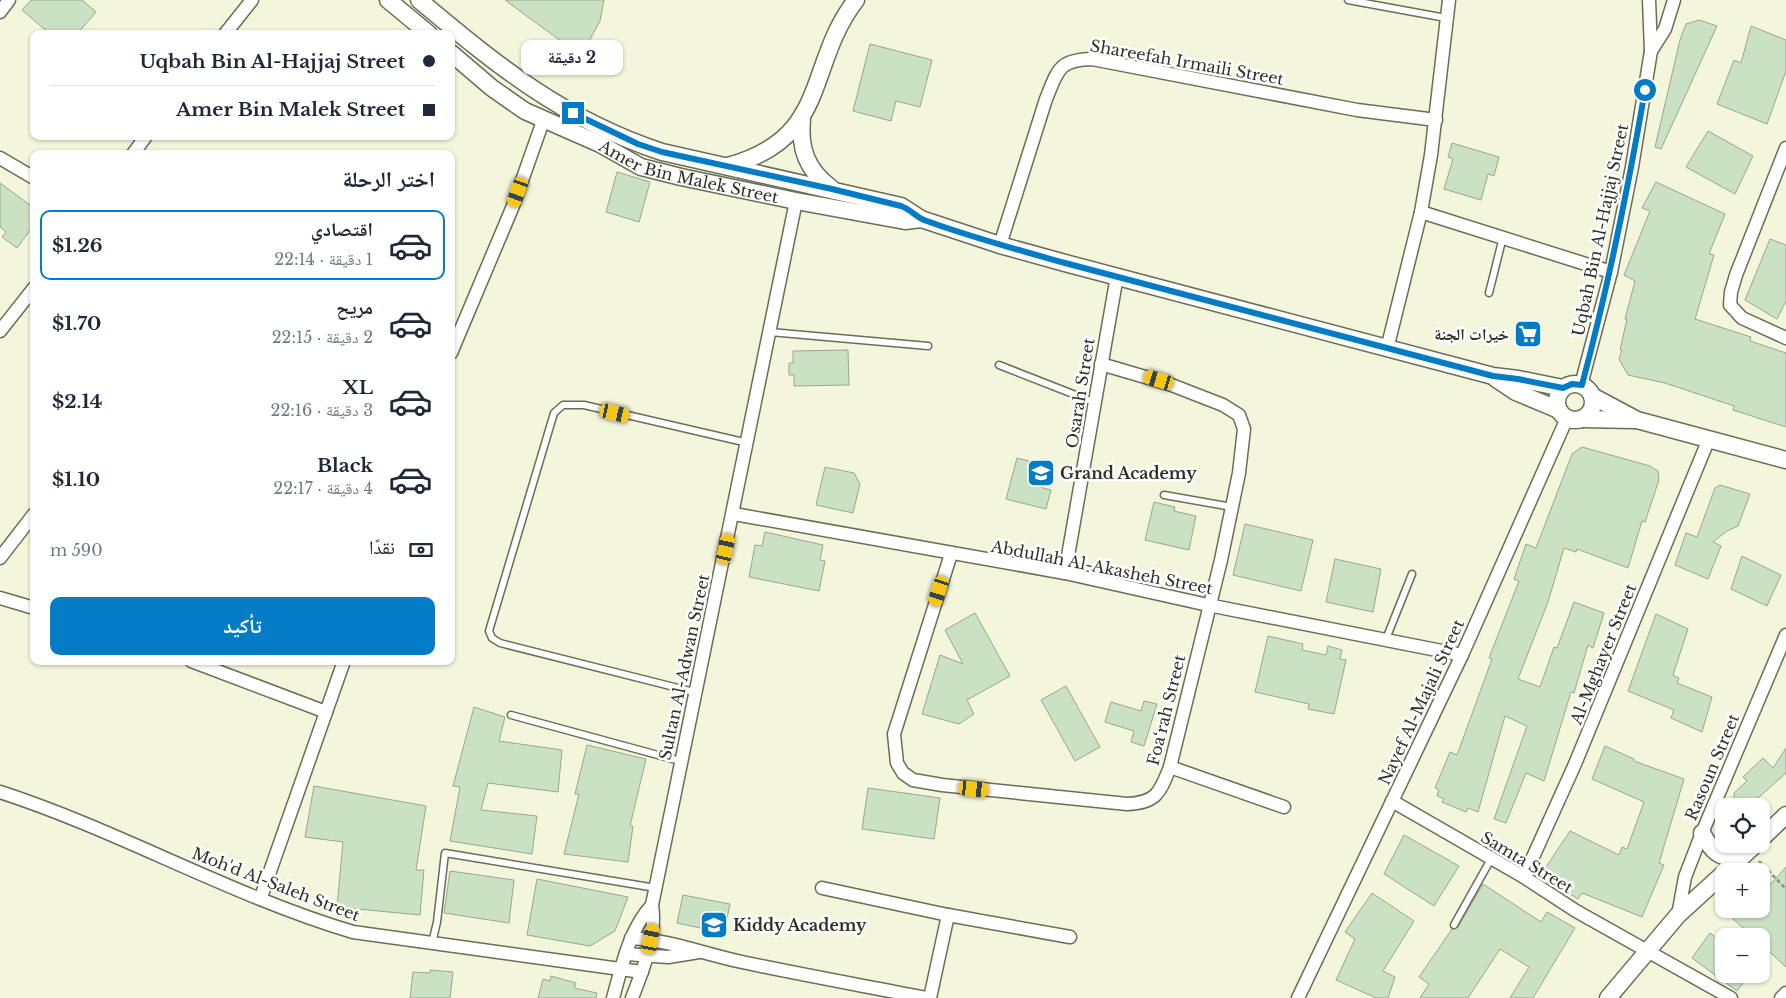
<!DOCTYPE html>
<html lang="ar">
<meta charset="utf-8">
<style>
:root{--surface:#fff;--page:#f6f6f7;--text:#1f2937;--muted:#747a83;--line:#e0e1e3;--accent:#047cc5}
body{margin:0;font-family:"Libre Baskerville","Noto Naskh Arabic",serif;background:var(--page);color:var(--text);direction:rtl;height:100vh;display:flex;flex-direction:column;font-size:19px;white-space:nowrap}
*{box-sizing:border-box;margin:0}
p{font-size:16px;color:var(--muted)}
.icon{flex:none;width:28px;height:28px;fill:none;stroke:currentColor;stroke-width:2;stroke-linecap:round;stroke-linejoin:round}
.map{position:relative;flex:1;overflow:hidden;direction:ltr}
.drawer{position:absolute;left:30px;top:150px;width:425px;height:515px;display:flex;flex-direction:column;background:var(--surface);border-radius:10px;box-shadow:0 1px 4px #0004;direction:rtl}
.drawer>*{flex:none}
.guide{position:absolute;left:30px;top:30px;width:425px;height:110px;border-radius:10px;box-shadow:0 1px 4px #0004;direction:rtl;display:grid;align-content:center;height:110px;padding:0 20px;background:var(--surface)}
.fabs{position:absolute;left:1715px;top:798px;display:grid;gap:10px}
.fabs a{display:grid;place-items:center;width:55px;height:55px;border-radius:10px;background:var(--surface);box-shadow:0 1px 4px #0004;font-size:25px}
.end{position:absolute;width:22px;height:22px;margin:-11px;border:6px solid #047cc5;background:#fff;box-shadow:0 0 0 2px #fff}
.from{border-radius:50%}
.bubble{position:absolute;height:35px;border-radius:10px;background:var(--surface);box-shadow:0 1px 4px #0004;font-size:16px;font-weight:700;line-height:35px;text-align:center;direction:rtl}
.car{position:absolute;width:15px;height:30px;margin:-15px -8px;border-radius:6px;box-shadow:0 0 4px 1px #0007;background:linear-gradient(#f5c518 24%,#345 0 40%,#f5c518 0 76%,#345 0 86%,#f5c518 0)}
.guide b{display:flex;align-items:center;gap:18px;height:48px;font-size:19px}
.guide b+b{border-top:1px solid var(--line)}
.guide i{width:12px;height:12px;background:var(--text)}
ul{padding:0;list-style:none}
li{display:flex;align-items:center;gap:15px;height:70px;margin:0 10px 8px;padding:0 10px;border:2px solid transparent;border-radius:10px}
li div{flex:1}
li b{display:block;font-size:19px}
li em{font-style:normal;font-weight:700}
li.selected{border-color:var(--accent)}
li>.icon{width:45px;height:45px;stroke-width:1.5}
h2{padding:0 20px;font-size:22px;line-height:60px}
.pay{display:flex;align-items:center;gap:12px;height:55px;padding:0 20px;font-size:19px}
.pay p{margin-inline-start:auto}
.action{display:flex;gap:10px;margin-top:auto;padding:10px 20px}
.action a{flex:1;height:58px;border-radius:10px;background:var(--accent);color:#fff;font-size:20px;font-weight:700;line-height:58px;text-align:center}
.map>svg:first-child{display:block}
</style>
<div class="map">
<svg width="1786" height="998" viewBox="0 0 1786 998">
<rect width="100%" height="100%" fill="#f3f6db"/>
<g fill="#cae1c4" stroke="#97a793">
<polygon points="31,0 82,0 96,12 77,34 50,34 22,10"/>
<polygon points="505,0 604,0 600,21 581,56"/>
<polygon points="1699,20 1717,26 1661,149 1655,147 1680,40 1686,24"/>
<polygon points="1751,26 1786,40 1786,71 1767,124 1717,104 1734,60 1741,63"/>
<polygon points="870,44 932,60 920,107 896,101 891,121 853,111"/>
<polygon points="1708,131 1753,156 1735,194 1686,167"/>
<polygon points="1452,143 1499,157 1494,176 1488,174 1481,200 1444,189 1453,159 1448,157"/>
<polygon points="617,172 650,182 639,222 606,212"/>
<polygon points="1656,182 1725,214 1709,254 1714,255 1695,319 1751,337 1750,341 1786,353 1786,427 1733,410 1734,406 1665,383 1628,375 1619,359 1622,350 1620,350 1627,319 1625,319 1635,281 1624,275 1650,211 1642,208"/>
<polygon points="0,183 34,208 34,225 17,248 2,237 6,232 0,227"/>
<polygon points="1770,239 1786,245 1786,301 1777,319 1745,300"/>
<polygon points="848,350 849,385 794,386 794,375 789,375 789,363 793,363 793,351"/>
<polygon points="1582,447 1650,466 1658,471 1659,480 1645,522 1642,521 1628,568 1577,549 1576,552 1564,548 1548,602 1518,679 1540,687 1554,647 1557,648 1574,602 1604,613 1593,648 1588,645 1574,693 1571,692 1544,781 1526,773 1506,823 1494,819 1527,726 1505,716 1478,812 1468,808 1466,812 1442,802 1444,799 1437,796 1439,790 1435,788 1450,752 1457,755 1492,659 1489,658 1519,581 1514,579 1526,544 1536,548 1572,454"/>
<polygon points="1017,458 1048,466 1043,488 1051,490 1046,509 1006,499"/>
<polygon points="825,467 854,473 860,484 853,513 816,505"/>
<polygon points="1720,485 1750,494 1738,526 1727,531 1713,542 1721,546 1708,579 1675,565 1686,533 1697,537 1715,488"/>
<polygon points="1154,502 1175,507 1174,511 1196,516 1189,550 1145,540"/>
<polygon points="1245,524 1313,540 1301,591 1233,575"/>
<polygon points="765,532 823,545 820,560 825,561 819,591 749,577 755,545 762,546"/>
<polygon points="1742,556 1781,575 1767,606 1731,589"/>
<polygon points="1335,559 1381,569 1373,612 1326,602"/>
<polygon points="975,613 1010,676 967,700 974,714 959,724 922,714 940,655 963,664 945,630"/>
<polygon points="1656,614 1688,629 1673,675 1679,678 1677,683 1712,697 1702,732 1671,718 1674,710 1628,691"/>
<polygon points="1268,636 1303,644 1302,650 1326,655 1328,646 1342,650 1340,659 1346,660 1334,714 1308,709 1309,704 1255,692"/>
<polygon points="1066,686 1100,747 1075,761 1041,700"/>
<polygon points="1144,701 1157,704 1144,746 1131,742 1134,731 1105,722 1111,702 1141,711"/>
<polygon points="474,707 505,717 499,741 562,750 558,792 488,783 481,810 537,816 532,854 450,841 460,787 453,786"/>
<polygon points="587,745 646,759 630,826 633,826 628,862 564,854 579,794 575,794"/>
<polygon points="1605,746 1634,759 1634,761 1684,779 1659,863 1664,865 1642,917 1582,893 1578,899 1540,876 1570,831 1619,855 1622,847 1627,849 1644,802 1592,779"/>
<polygon points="1786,748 1786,773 1749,806 1734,806 1734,793 1747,781 1743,777 1763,758 1773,768"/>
<polygon points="314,786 426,806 416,870 424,870 420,915 337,907 343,842 305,837"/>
<polygon points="868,788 940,798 934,839 862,829"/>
<polygon points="1404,835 1459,866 1434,906 1384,874"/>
<polygon points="1786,867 1786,967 1761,944 1761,936 1752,936 1722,909 1761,909 1761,877 1770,885"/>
<polygon points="450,871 514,880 509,923 444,913"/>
<polygon points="537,879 628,897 615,931 590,946 527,935"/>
<polygon points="1483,884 1541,922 1547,912 1575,928 1533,998 1510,998 1529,967 1500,949 1468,998 1420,998 1429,984 1419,977 1452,929 1458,927"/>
<polygon points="1372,893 1414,921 1383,971 1395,977 1388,998 1376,998 1336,980 1355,939 1345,932"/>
<polygon points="683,895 730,904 724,933 677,923"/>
<polygon points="1710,933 1724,943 1724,974 1750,974 1737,991 1692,958"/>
<polygon points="430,970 453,972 450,998 410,998 413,972 430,973"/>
<polygon points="551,976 576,983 574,988 597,993 596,998 538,998 543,979 550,981"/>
</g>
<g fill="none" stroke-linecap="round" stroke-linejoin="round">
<g stroke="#6b6d56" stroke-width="9">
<g id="service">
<polyline points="1348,0 1446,18"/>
<polyline points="1489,293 1503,237"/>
<polyline points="770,332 928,346"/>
<polyline points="999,365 1096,403"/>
<polyline points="1164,495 1232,507"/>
<polyline points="1386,639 1412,574"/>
<polyline points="694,692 500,643 492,638 489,631 554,413 563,405 584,405 748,443"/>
<polyline points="511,715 680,761"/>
<polyline points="1454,925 1491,859"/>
<polyline points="432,943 437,922 445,853 656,888"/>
</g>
</g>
<g stroke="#6b6d56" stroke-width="15">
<g id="minor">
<polyline points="0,12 9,0"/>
<polyline points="225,34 252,0"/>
<polyline points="1651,51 1665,29 1674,0"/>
<polyline points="1786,148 1736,275 1731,292 1730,305 1742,318 1786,338"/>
<polyline points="133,154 146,136"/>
<polyline points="0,158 34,178"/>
<polyline points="1421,212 1611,272"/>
<path d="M1000,245L1046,99C1058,70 1058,60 1092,59L1357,110L1436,120"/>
<polyline points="0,331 34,288"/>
<polyline points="1387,349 1421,212 1431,155 1449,0"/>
<polyline points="451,353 513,206 543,121"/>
<polyline points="1581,385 1611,272 1632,167 1651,51 1649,0"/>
<polyline points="734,514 1065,573 1208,605 1462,655"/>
<path d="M951,554L894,734L897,763L903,773L913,780L942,785L1127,804C1157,803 1160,792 1170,767L1221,560L1239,473L1244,429L1239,415L1223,405L1169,384L1101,364"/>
<polyline points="0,558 34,514"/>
<polyline points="1065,573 1117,276"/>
<polyline points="0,598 34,608"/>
<polyline points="191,661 326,712"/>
<polyline points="1170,767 1284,807"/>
<path d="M0,792C120,831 232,896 353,932L642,972"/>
<polyline points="1392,801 1524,877 1576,911 1731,998"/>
<polyline points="1524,877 1575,764 1708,441"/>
<polyline points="822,888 948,915"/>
<polyline points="261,897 344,661"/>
<polyline points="1678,915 1685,877 1702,833 1786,635"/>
<path d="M631,938C669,940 705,954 742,962C803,975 865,986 926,998"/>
<polyline points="626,954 668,957 699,952"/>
<path d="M613,998C622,966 629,930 652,905"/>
<path d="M632,998C643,969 657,937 652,905L796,201"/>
<polyline points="930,998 948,915 1070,937"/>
<polyline points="1298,998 1462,655 1567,418"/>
<polyline points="1781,998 1786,993"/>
</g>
</g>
<g stroke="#6b6d56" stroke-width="19">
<g id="tertiary">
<polyline points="388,0 429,34"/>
<path d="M419,0C498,66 562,119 662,152L901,206L921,219L1000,245L1065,263L1493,376L1518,379L1563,388"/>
<path id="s1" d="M451,53L492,88L525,111L600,144L641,167L681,177L796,201L905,221L921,219"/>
<path d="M802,119C799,149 807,170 831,188"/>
<path d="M728,166C831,138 805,66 856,0"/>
<polyline points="1495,378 1516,392 1559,410"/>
<circle cx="1575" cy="402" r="18"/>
<polyline points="1592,396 1637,420 1786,460"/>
<polyline points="1582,419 1635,420"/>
<path d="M1702,833C1711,850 1720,861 1741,857"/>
<polyline points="1761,839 1786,815"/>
<polyline points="1733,865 1756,844"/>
<polyline points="1608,998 1678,915 1724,873"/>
</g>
</g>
<polyline stroke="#919381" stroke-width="2.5" stroke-dasharray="4 2.5" stroke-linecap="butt" points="1759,861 1786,889"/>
<use href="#service" stroke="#fff" stroke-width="6"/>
<use href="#minor" stroke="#fff" stroke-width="12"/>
<use href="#tertiary" stroke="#fff" stroke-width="16"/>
</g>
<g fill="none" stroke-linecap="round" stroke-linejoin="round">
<path stroke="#047cc5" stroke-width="6" d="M573,113L638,144L662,152L832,189L901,206C910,209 916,217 924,220C970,237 1018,250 1065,263L1493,376L1518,379L1563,388L1572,384L1582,385C1608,287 1628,189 1645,90"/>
</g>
<defs>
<g id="supermarket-square" transform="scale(1.4375)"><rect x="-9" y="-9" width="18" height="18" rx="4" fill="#047cc5" stroke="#fff"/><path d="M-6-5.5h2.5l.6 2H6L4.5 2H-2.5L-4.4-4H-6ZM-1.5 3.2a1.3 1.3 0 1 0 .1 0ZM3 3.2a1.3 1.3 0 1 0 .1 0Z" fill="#fff"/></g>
<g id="school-square" transform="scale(1.4375)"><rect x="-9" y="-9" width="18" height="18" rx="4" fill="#047cc5" stroke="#fff"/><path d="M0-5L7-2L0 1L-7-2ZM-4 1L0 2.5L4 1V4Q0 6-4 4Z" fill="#fff"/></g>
</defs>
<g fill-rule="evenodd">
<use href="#supermarket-square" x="1528" y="334"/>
<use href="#school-square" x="1041" y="473"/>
<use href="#school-square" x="714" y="925"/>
</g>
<g text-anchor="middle" stroke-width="5" stroke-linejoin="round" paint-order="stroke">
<g font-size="16" fill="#303127" stroke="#fff">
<text transform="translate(1187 62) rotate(10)" y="6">Shareefah Irmaili Street</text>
<text dy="6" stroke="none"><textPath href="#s1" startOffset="270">Amer Bin Malek Street</textPath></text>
<text transform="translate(1600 230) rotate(-78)" y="6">Uqbah Bin Al-Hajjaj Street</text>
<text transform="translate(1080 393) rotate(-81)" y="6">Osarah Street</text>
<text transform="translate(1102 567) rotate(11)" y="6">Abdullah Al-Akasheh Street</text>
<text transform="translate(1603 654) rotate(-68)" y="6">Al-Mghayer Street</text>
<text transform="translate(684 667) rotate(-78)" y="6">Sultan Al-Adwan Street</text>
<text transform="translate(1421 702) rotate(-65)" y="6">Nayef Al-Majali Street</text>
<text transform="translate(1166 710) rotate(-76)" y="6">Foa‘rah Street</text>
<text transform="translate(1712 767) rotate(-67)" y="6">Rasoun Street</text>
<text transform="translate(1527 862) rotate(31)" y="6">Samta Street</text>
<text transform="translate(276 884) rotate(21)" y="6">Moh'd Al-Saleh Street</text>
</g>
<g font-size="16" font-weight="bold" fill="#303127" stroke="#fff" text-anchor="start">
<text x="1509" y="340" text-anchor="end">خيرات الجنة</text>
<text x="1060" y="479">Grand Academy</text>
<text x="733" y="931">Kiddy Academy</text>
</g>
</g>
</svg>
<div class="fabs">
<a><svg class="icon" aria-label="locate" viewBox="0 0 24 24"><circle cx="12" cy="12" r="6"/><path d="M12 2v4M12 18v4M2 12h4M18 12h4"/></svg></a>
<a>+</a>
<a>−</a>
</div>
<i class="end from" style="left:1645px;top:90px"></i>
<i class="end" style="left:573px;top:113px"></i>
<div class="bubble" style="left:521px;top:40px;width:102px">2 دقيقة</div>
<i class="car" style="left:518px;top:192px;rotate:200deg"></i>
<i class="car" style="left:1159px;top:380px;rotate:287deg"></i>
<i class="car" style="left:615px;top:413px;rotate:103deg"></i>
<i class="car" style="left:726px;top:549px;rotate:13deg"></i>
<i class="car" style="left:939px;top:591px;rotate:198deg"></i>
<i class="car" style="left:974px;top:789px;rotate:96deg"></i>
<i class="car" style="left:651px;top:939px;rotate:11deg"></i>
<div class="guide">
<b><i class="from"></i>Uqbah Bin Al-Hajjaj Street</b>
<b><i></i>Amer Bin Malek Street</b>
</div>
<section class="drawer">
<h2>اختر الرحلة</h2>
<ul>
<li class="selected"><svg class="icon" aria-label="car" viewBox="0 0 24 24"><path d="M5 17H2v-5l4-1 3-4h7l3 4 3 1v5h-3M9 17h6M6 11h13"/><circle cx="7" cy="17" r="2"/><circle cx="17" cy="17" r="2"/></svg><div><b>اقتصادي</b><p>1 دقيقة · 22:14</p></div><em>$1.26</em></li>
<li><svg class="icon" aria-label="car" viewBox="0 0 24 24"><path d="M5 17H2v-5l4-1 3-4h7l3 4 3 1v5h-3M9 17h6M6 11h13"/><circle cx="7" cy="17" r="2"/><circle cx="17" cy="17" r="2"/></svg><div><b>مريح</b><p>2 دقيقة · 22:15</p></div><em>$1.70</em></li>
<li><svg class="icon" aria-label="car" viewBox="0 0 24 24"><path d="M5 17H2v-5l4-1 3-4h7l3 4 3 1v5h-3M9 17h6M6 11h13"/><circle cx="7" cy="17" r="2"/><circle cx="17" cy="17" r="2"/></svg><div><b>XL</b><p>3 دقيقة · 22:16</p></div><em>$2.14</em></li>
<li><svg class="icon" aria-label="car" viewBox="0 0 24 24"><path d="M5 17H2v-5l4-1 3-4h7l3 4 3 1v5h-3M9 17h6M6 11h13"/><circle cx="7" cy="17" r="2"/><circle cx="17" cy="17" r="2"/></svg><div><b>Black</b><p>4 دقيقة · 22:17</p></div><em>$1.10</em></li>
</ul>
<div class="pay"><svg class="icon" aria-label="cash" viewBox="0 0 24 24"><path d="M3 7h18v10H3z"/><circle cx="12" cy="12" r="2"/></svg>نقدًا<p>590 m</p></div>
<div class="action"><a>تأكيد</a></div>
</section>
</div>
